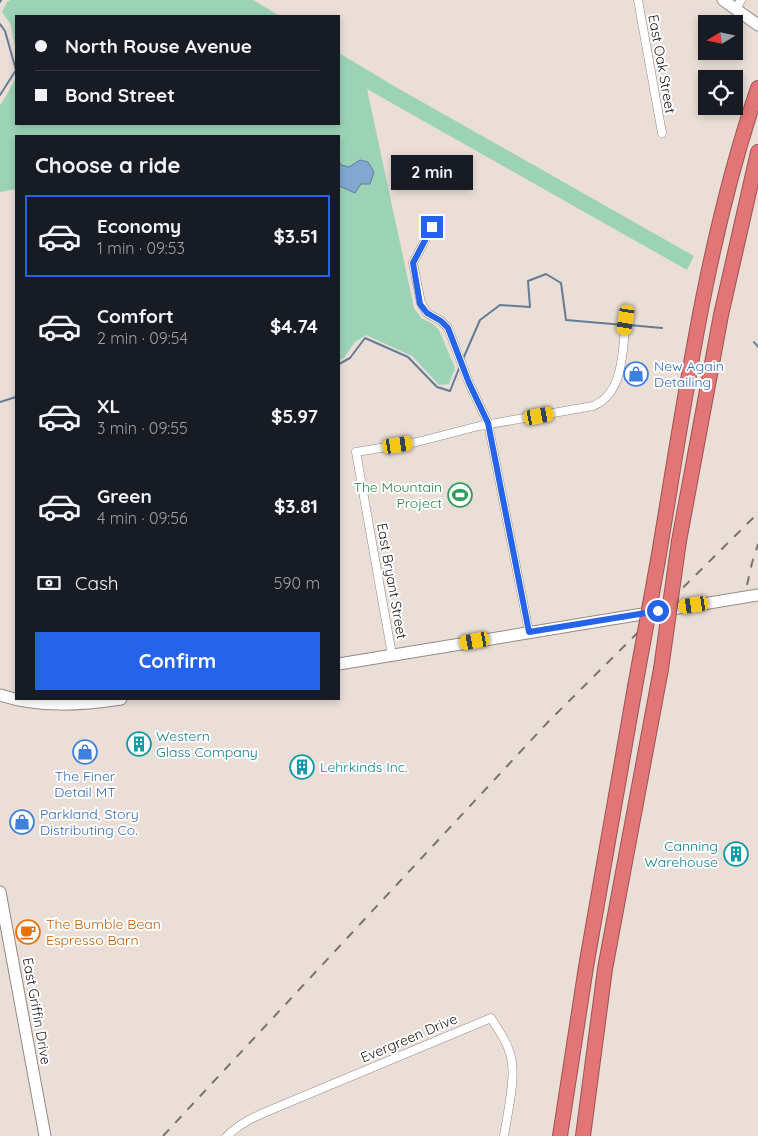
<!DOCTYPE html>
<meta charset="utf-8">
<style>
:root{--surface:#171b24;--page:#242831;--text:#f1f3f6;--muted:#9ea1a6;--line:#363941;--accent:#2563eb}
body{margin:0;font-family:Quicksand,sans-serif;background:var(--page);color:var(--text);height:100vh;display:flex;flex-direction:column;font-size:19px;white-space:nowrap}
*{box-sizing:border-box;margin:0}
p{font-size:16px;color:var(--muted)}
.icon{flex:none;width:28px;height:28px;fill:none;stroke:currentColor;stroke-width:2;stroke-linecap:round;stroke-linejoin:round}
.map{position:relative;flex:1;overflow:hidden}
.side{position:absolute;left:15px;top:135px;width:325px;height:565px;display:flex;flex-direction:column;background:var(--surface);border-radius:0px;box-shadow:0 2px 8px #0003}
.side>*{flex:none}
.top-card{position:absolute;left:15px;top:15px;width:325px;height:110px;border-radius:0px;box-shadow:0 2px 8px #0003;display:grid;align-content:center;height:110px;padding:0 20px;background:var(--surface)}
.needle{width:32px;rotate:260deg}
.controls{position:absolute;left:698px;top:15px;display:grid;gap:10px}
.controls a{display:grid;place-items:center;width:45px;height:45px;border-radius:0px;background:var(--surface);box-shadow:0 2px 8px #0003;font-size:25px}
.end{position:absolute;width:22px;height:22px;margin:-11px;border:6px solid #2563eb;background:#fff;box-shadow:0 0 0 2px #fff}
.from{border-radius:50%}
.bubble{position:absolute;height:35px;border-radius:0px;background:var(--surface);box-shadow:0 2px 8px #0003;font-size:16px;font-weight:700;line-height:35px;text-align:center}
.car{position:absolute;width:15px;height:30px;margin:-15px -8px;border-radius:6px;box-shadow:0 0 4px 1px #0007;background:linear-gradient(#f5c518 24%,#345 0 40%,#f5c518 0 76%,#345 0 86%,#f5c518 0)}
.top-card b{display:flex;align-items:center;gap:18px;height:48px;font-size:19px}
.top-card b+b{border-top:1px solid var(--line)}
.top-card i{width:12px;height:12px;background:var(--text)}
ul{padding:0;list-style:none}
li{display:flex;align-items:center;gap:15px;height:82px;margin:0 10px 8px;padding:0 10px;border:2px solid transparent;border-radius:0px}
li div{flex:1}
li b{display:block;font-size:19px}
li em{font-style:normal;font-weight:700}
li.on{border-color:var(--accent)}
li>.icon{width:45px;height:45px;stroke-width:1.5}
h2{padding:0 20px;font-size:22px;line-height:60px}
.pay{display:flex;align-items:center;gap:12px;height:55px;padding:0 20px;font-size:19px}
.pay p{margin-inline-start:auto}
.button{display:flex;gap:10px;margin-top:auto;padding:10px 20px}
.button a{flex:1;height:58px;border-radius:0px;background:var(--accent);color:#fff;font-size:20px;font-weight:700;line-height:58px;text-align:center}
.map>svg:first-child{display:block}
</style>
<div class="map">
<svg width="758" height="1136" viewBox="0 0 758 1136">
<rect width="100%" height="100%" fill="#eaded7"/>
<g fill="#9cd3b7">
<polygon points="10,0 253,0 280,16 16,16 16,52 11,25 2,12 7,2"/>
<polygon points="339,53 394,86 694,256 687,270 367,89 414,308 421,318 433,324 439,330 455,368 449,384 439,385 412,356 366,335 355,342 344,358 339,360 339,136 16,136 16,189 0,192 0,104 2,103 16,78 16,124 339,124"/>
</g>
<polygon fill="#82a7d1" stroke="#637c98" points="360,160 368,162 374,172 370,184 361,184 355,193 339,186 339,161 341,165 349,167"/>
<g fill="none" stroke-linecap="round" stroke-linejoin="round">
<g stroke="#637c98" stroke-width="2">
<polyline points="0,2 1,0"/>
<polyline points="0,24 5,31 16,70 0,95"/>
<polyline points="629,325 662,328"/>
<polyline points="754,342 758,347"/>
<polyline points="463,359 480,320 500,305 530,307 528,281 546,274 561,283 566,320 624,325"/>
<polyline points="339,364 350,358 365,338 408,357 437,387 450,391 460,366"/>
<polyline points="0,402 16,397"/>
</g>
<g stroke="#958a83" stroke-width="9">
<g id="street">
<polyline points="638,0 662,133"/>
<polyline points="736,9 741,0"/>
<polyline points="432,227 413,263 421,303 427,313 441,321 448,328 469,383 488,423 529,632"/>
<path d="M392,655L356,452L417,442L479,426L593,406C625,393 622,349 626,320"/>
<path d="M227,1136C242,1121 261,1114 280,1106L491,1018C500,1032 510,1046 512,1063C515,1082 507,1116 504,1136"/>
</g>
</g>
<g stroke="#958a83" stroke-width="13">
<g id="secondary">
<polyline points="723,0 758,25"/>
<polyline points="339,664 758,595"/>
<path d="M0,695C39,708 81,705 121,699"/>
<polyline points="0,892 45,1136"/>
</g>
</g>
<g stroke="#9c5453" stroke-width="16">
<g id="highway">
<polyline points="679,541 721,315 758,152"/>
<path d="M658,560C685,401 706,240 758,88"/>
<polyline points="560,1136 586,967 635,687"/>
<polyline points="583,1136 605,969 661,669"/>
</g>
</g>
<use href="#street" stroke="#fff" stroke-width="8"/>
<use href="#secondary" stroke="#fff" stroke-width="11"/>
<use href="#highway" stroke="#e27576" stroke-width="14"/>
<g stroke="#7b736e" stroke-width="2" stroke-dasharray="9 9" stroke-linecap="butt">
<polyline points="747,585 752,563 758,544"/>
<polyline points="163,1136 549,721 758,513"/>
</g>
<g stroke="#9c5453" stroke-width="16" stroke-linecap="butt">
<g id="highway-bridge">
<polyline points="661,669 679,541"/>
<polyline points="635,687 658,560"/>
</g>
</g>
<use href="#highway-bridge" stroke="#e27576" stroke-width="14"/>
</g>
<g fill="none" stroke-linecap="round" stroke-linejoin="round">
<polyline stroke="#2563eb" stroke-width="6" points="432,227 413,263 420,304 427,313 441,321 448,328 469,383 488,423 529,632 658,611"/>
</g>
<defs>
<g id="shop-ring" transform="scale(1.25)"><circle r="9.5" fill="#fff" stroke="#3f7fe0" stroke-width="1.5"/><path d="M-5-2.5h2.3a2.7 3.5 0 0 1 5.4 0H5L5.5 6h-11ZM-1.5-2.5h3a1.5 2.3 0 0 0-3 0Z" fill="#3f7fe0"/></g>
<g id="stadium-ring" transform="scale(1.25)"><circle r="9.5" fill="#fff" stroke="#2e9e5b" stroke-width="1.5"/><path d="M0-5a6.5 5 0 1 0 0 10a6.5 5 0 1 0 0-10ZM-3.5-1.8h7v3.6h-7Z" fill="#2e9e5b"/></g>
<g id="building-ring" transform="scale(1.25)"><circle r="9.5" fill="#fff" stroke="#0f9aa8" stroke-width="1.5"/><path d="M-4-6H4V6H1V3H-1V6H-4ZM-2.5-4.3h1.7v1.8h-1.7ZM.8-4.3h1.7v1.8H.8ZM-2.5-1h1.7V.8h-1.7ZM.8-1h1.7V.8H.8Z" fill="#0f9aa8"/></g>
<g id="cafe-ring" transform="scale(1.25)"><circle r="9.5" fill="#fff" stroke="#e8710a" stroke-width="1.5"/><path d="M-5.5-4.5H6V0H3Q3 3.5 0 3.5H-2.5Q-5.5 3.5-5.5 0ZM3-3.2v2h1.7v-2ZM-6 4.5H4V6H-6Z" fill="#e8710a"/></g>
</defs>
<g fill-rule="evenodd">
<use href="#shop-ring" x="636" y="374"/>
<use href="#stadium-ring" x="460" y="495"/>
<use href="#building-ring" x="139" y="744"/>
<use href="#shop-ring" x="85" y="752"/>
<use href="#building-ring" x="302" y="767"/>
<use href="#shop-ring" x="22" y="822"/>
<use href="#building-ring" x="736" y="854"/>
<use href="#cafe-ring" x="28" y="932"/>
</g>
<g text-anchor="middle" stroke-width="4" stroke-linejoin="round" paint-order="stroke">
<g font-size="14" fill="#1a1613" stroke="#fff">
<text transform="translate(662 64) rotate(80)" y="5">East Oak Street</text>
<text transform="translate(392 581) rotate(80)" y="5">East Bryant Street</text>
<text transform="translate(37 1011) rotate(80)" y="5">East Griffin Drive</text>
<text transform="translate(409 1038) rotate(-23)" y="5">Evergreen Drive</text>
</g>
<g font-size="14" fill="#366cbe" stroke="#fff" text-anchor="start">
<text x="654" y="371">New Again<tspan x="654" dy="16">Detailing</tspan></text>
<text x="85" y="781" text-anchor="middle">The Finer<tspan x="85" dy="16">Detail MT</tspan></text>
<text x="40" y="819">Parkland, Story<tspan x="40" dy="16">Distributing Co.</tspan></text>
</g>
<g font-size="14" fill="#27864d" stroke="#fff" text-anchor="end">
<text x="442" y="492">The Mountain<tspan x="442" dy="16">Project</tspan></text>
</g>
<g font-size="14" fill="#0d838f" stroke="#fff" text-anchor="start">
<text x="156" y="741">Western<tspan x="156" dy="16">Glass Company</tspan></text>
<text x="320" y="772">Lehrkinds Inc.</text>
<text x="718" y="851" text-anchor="end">Canning<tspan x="718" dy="16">Warehouse</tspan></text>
</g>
<g font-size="14" fill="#c56008" stroke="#fff" text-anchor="start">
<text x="46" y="929">The Bumble Bean<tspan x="46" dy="16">Espresso Barn</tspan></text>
</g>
</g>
</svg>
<div class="controls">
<a><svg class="needle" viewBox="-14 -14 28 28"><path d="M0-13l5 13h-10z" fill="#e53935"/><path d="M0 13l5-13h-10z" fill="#9ea1a6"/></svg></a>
<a><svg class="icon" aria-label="locate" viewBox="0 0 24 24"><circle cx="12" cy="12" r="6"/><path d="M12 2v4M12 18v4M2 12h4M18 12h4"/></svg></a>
</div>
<i class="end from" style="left:658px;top:611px"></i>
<i class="end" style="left:432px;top:227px"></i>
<div class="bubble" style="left:391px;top:155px;width:82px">2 min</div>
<i class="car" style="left:626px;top:320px;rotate:189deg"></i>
<i class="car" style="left:539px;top:416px;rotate:80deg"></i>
<i class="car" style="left:398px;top:445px;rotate:81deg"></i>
<i class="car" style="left:694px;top:605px;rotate:261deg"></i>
<i class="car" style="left:475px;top:641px;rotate:260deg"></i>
<div class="top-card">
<b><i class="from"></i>North Rouse Avenue</b>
<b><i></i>Bond Street</b>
</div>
<section class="side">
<h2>Choose a ride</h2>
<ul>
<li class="on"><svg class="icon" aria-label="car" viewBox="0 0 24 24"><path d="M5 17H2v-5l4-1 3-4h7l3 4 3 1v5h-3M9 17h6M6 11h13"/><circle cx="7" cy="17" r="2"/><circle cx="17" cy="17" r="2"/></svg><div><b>Economy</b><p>1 min · 09:53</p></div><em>$3.51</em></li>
<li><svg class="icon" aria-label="car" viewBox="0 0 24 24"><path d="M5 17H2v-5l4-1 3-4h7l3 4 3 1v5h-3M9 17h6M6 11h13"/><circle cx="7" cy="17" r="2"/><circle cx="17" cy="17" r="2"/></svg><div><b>Comfort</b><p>2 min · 09:54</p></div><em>$4.74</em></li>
<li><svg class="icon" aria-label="car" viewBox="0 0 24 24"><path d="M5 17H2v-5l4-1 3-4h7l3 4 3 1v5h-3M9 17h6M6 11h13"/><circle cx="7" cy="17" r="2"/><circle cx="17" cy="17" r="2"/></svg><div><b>XL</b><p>3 min · 09:55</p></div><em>$5.97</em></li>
<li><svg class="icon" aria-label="car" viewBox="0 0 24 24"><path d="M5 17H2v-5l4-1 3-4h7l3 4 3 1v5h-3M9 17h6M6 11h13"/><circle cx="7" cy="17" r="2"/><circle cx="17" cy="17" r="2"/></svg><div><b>Green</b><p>4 min · 09:56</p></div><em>$3.81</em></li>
</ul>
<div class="pay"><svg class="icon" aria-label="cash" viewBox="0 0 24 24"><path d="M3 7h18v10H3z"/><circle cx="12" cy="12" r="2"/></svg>Cash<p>590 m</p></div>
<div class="button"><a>Confirm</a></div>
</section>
</div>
